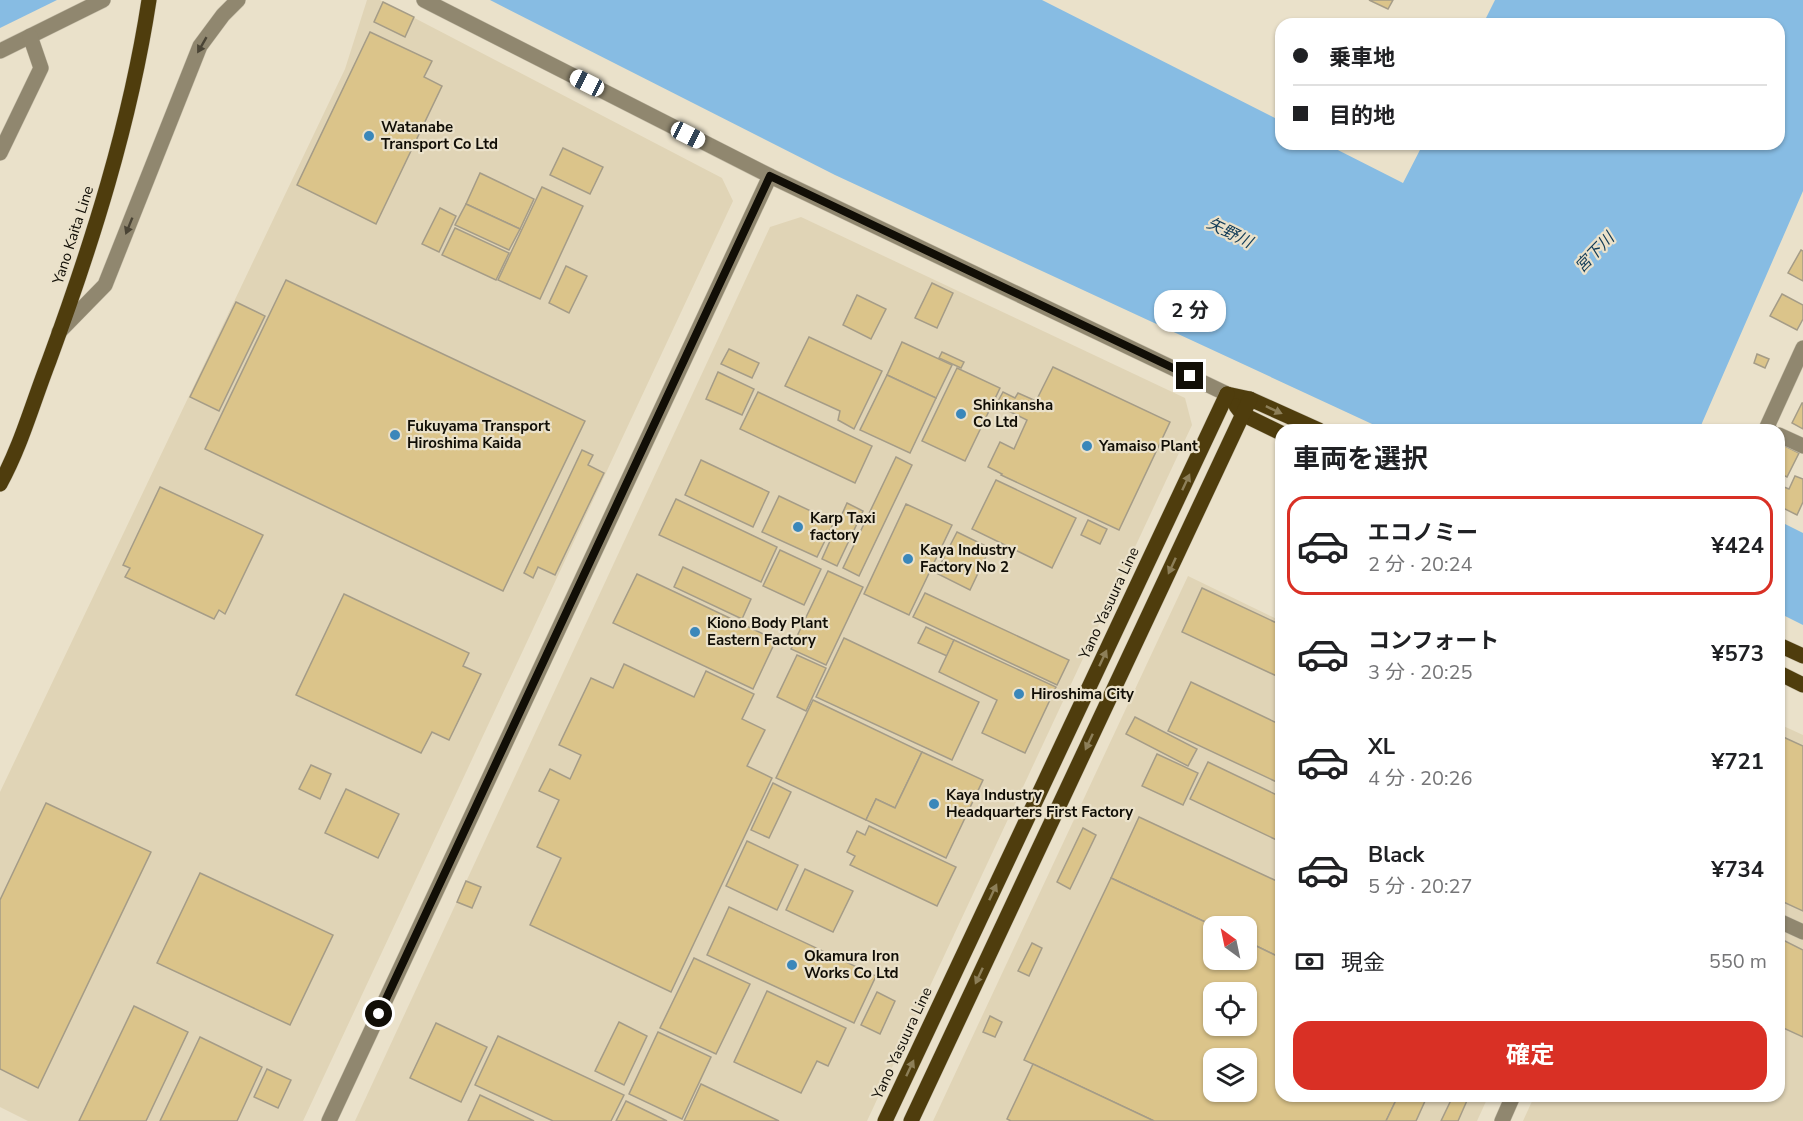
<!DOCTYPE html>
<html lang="ja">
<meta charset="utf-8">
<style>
:root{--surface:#fff;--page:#f2f2f2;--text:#202124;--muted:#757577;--line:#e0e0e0;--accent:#d93025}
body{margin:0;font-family:"Nunito Sans","Noto Sans JP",sans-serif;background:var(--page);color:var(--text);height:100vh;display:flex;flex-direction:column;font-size:22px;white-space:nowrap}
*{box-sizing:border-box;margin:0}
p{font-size:20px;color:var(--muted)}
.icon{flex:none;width:33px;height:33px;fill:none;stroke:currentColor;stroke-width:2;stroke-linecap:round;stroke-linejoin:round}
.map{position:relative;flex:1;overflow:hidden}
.drawer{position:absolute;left:1275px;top:424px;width:510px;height:678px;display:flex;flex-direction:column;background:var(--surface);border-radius:18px;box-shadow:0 2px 4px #0004}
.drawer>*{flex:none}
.top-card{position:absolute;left:1275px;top:18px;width:510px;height:132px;border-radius:18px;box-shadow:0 2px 4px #0004;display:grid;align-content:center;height:132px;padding:0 18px;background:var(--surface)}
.needle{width:39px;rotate:327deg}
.fabs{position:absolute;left:1203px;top:916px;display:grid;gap:12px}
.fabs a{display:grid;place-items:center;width:54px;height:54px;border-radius:12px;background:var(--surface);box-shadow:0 2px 4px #0004;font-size:30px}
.end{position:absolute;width:27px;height:27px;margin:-14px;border:8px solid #110e06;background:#fff;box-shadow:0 0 0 3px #fff}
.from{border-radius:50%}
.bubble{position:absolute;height:42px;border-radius:18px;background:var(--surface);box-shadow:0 2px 4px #0004;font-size:20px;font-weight:700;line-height:42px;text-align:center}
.car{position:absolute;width:18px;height:36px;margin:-18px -9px;border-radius:8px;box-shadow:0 0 4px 2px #0007;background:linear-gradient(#fff 24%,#345 0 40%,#fff 0 76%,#345 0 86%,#fff 0)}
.top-card b{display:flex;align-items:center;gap:21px;height:57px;font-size:22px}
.top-card b+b{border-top:2px solid var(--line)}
.top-card i{width:15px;height:15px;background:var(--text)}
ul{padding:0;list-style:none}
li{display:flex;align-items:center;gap:18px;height:99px;margin:0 12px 9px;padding:0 6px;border:3px solid transparent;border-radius:18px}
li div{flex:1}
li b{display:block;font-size:22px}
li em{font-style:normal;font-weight:700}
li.active{border-color:var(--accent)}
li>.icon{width:54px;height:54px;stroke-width:1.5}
h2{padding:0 18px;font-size:27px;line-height:72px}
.pay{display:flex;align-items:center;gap:15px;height:66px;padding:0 18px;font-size:22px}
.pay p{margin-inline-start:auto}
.primary-button{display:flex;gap:12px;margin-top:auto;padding:12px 18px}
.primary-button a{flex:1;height:69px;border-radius:18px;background:var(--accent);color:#fff;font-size:24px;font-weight:700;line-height:69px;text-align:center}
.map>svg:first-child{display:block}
</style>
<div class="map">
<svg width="1803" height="1121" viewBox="0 0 1803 1121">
<rect width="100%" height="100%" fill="#eae1ca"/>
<g fill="#e0d4b6" fill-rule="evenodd">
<polygon points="367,0 380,0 722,178 733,201 303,1121 28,1121 0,1107 0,792 345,69"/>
<polygon points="801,217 1185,398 1192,425 867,1121 355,1121 770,227"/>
<path d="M1188,576L1281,621V1096L1488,1097L1477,1121H933ZM1214,927H1246V960H1214ZM1214,993H1246V1026H1214ZM1214,1059H1246V1092H1214Z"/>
<polygon points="1779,724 1803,735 1803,1121 1523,1121 1534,1097 1779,1096"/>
</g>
<g fill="#87bce3">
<polygon points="0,0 57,0 0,28"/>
<polygon points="490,0 1042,0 1281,121 1281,144 1326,144 1403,183 1423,144 1779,144 1779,24 1483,24 1495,0 1803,0 1803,191 1699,430 1385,430 835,175"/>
<polygon points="1779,521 1803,533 1803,625 1779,613"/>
</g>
<g fill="#dbc48a" stroke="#a59c87" stroke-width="1.5" fill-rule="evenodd">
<polygon points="1369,0 1393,0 1388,9"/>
<polygon points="383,2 414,17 405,37 374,22"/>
<polygon points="370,32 432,61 424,77 442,86 376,224 297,185"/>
<polygon points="563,148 603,167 590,194 550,175"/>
<polygon points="480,173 534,199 520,229 466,204"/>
<polygon points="542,187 583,206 540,299 498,280"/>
<polygon points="466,204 520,229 509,250 455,225"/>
<polygon points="440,208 456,216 439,252 422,244"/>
<polygon points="455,228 509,253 496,280 442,255"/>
<polygon points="1801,250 1803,251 1803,281 1788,273"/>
<polygon points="566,266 587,276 569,313 549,303"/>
<polygon points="286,280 585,421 503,591 205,449"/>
<polygon points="932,283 953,293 937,328 915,318"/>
<polygon points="1782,294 1803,305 1803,319 1797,330 1770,316"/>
<polygon points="857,295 886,309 871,339 843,325"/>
<polygon points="236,302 265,316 219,411 190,397"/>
<polygon points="809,337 882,371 854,429 838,420 840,411 785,386"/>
<polygon points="902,342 952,365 936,398 887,375"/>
<polygon points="729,349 759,363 752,378 721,364"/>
<polygon points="942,352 964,362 961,368 939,358"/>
<polygon points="1757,354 1769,359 1765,368 1754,363"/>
<polygon points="1053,367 1170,422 1119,530 1001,475 1002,474 988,467 1000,442 1014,449 1027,420 996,405 1003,392 1015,398 1018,393 1036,401"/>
<polygon points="957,368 1000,388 965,461 922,441"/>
<polygon points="718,372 754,389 742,415 706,399"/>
<polygon points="887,375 936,398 910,453 860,430"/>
<polygon points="758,392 872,446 855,483 740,429"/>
<polygon points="1802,403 1803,403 1803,429 1792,423"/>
<polygon points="1779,443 1799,453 1787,477 1779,473"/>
<polygon points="582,450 593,455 588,465 604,473 555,575 538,567 533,578 524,573"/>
<polygon points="896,457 912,465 859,576 843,568"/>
<polygon points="701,460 769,492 753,527 685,495"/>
<polygon points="1795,476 1803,479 1803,502 1797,515 1779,506 1779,485 1789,489"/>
<polygon points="996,480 1076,518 1052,568 972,529"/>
<polygon points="160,487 263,535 225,614 219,610 214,619 125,577 130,568 123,565"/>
<polygon points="779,496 834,522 817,557 762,532"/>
<polygon points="676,499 777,547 761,582 659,535"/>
<polygon points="847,503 863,511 837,566 822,559"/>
<polygon points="906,504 952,525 909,615 864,594"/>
<polygon points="1088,520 1107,529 1100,544 1081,535"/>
<polygon points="957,532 990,548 970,590 936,573"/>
<polygon points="780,550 821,569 804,605 763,586"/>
<polygon points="683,567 751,599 742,619 674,587"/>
<polygon points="828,571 863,587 826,665 791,649"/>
<polygon points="637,574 776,640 753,689 613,623"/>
<polygon points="1202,588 1281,625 1281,678 1182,632"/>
<polygon points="925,593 1069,660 1057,685 913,617"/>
<polygon points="344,594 469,653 463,666 481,674 449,740 432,732 421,753 296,695"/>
<polygon points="926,627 954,640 947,656 918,643"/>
<polygon points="844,638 979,702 952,760 816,697"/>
<polygon points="954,640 1056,687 1025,753 982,733 997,700 939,672"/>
<polygon points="797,655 826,668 806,711 777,697"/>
<polygon points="624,664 694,697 706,671 754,694 742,719 765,730 747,766 772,778 671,992 530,925 561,858 537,847 559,800 539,791 550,769 570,779 581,755 559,745 591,678 613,688"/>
<polygon points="1191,682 1281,725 1281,784 1168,731"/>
<polygon points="813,700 922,752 895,808 876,799 866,820 776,778"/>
<polygon points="1135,717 1197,749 1188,766 1126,734"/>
<polygon points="1781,736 1803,746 1803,911 1779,900 1779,741"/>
<polygon points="922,752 983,780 946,858 866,820 876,799 895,808"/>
<polygon points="1157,754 1198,773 1183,805 1142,786"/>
<polygon points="1208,762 1281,797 1281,842 1190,799"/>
<polygon points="311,765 331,774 320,799 299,789"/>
<polygon points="773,783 791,792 769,838 751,830"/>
<polygon points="346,789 399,814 378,858 325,833"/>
<polygon points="46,803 151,852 38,1088 0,1069 0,900"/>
<polygon points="1139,817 1281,883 1281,958 1246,941 1246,927 1216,927 1111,878"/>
<polygon points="869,826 956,867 937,906 850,865 855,856 847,852 857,831 865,835"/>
<polygon points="1083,828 1096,835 1070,889 1057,882"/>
<polygon points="747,841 798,865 777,910 726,886"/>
<polygon points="805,869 853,891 833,932 786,910"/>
<polygon points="200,873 333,935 290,1025 157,963"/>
<path d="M1111,878L1216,927H1214V960H1246V941L1281,958V1096H1398L1386,1121H1154L1024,1060ZM1214,993H1246V1026H1214ZM1214,1059H1246V1092H1214Z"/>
<polygon points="466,881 481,887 472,908 457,902"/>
<polygon points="729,907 876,976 854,1023 707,955"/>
<polygon points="1779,938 1803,950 1803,1037 1779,1026"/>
<polygon points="1032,943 1042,948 1029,976 1018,971"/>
<polygon points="694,958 750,984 716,1054 660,1028"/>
<polygon points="767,991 846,1028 828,1066 817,1061 801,1093 734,1062"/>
<polygon points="877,992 895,1001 880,1034 861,1025"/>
<polygon points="134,1006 188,1032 146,1121 79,1121"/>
<polygon points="990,1016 1002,1022 995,1037 983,1032"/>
<polygon points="619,1022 647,1036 624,1085 595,1071"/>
<polygon points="436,1023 487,1047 461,1102 410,1078"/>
<polygon points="658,1032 711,1057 682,1119 629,1094"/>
<polygon points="498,1036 624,1095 611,1121 553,1121 475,1085"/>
<polygon points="200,1037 262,1067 237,1121 160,1121"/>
<polygon points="1033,1064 1154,1121 1011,1121 1007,1119"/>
<polygon points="267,1069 291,1080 278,1108 254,1097"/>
<polygon points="701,1084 779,1121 684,1121"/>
<polygon points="480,1095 534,1121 468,1121"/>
<polygon points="1398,1096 1415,1096 1425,1101 1416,1121 1386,1121"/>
<polygon points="1453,1096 1469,1096 1458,1121 1441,1121"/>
<polygon points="626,1101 667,1121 616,1121"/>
</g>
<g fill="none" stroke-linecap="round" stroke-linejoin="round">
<g stroke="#c7bfab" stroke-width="16">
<g id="minor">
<polyline points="424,0 770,176 1227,394"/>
<polyline points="0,51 103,0"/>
<polyline points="0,153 41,68 30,36"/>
<polyline points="59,332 105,285 200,46 223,15 238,0"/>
<polyline points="1770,430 1766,429 1803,348"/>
<polyline points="1779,435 1803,446"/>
<polyline points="1779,921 1803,932"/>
<polyline points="329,1121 770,176"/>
<polyline points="1502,1121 1513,1096"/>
</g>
</g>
<g stroke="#c7bfab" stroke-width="16">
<g id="major">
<polyline points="1227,394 1250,399 1319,430"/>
<polyline points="1236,406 1242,414 1281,433"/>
<path d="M0,484C21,446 33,402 49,361C92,244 130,124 149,0"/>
<polyline points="1779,645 1803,656"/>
<polyline points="1779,673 1803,685"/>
<polyline points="885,1121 1227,394"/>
<polyline points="911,1121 1250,399"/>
</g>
</g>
<use href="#minor" stroke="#90876f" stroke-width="15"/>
<use href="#major" stroke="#4f3d0d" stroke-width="15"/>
</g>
<defs><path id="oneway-solid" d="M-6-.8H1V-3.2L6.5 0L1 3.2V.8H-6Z" transform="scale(1.5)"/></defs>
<g fill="#4a4435">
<use href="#oneway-solid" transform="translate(202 45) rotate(120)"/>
<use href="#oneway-solid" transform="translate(129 226) rotate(112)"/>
</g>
<g fill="#8d7f59">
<use href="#oneway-solid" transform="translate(1274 410) rotate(25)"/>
<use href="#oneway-solid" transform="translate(1186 482) rotate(-65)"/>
<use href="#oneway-solid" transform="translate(1172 566) rotate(115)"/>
<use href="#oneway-solid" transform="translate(1103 658) rotate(-65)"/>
<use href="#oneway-solid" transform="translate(1089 742) rotate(115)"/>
<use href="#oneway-solid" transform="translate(993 892) rotate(-65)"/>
<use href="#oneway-solid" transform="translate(979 976) rotate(115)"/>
<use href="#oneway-solid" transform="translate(910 1068) rotate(-65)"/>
</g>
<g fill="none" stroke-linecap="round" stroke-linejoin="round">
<polyline stroke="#110e06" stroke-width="8" points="379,1014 770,176 1190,376"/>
</g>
<g fill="#3a87ba" stroke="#eae1ca" stroke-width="2">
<circle cx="369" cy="136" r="6"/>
<circle cx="961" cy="414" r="6"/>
<circle cx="395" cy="435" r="6"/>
<circle cx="1087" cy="446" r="6"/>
<circle cx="798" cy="527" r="6"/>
<circle cx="908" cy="559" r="6"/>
<circle cx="695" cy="632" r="6"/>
<circle cx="1019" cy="694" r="6"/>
<circle cx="934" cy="804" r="6"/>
<circle cx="792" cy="965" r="6"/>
</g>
<g text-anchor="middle" stroke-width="4.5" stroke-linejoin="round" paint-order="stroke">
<g font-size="15" font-weight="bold" fill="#110e06" stroke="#eae1ca" text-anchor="start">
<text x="381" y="132">Watanabe<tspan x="381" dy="17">Transport Co Ltd</tspan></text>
<text x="973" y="410">Shinkansha<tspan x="973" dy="17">Co Ltd</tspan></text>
<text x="407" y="431">Fukuyama Transport<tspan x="407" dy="17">Hiroshima Kaida</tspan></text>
<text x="1099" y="451">Yamaiso Plant</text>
<text x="810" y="523">Karp Taxi<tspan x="810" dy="17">factory</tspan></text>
<text x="920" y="555">Kaya Industry<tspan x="920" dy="17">Factory No 2</tspan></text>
<text x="707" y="628">Kiono Body Plant<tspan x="707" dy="17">Eastern Factory</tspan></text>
<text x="1031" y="699">Hiroshima City</text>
<text x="946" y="800">Kaya Industry<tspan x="946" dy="17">Headquarters First Factory</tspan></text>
<text x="804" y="961">Okamura Iron<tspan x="804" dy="17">Works Co Ltd</tspan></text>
</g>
<g font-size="15" fill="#110e06" stroke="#eae1ca">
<text transform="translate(73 235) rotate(-72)" y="5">Yano Kaita Line</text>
<text transform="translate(1109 603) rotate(-65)" y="5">Yano Yasuura Line</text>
<text transform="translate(902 1043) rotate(-65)" y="5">Yano Yasuura Line</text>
</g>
<g font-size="16" font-style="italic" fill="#103a55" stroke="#eae1ca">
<text transform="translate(1230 232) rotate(26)" y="6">矢野川</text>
<text transform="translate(1594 252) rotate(-46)" y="6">宮下川</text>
</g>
</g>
</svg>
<div class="fabs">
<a><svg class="needle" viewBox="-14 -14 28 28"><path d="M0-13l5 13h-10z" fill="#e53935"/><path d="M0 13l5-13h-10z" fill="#757577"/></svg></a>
<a><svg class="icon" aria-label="locate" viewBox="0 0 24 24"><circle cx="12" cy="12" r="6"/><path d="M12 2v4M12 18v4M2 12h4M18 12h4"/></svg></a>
<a><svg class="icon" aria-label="layers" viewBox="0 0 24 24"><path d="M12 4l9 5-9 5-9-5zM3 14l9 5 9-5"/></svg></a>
</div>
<i class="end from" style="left:379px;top:1014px"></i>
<i class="end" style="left:1190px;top:376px"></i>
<div class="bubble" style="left:1154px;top:290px;width:72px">2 分</div>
<i class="car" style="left:587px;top:83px;rotate:297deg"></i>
<i class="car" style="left:688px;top:135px;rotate:117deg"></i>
<div class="top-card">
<b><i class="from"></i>乗車地</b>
<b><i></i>目的地</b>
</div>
<section class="drawer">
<h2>車両を選択</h2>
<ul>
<li class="active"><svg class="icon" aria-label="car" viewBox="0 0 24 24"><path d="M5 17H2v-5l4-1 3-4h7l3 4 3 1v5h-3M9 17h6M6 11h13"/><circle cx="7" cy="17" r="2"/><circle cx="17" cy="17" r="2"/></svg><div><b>エコノミー</b><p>2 分 · 20:24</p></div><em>¥424</em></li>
<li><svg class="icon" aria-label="car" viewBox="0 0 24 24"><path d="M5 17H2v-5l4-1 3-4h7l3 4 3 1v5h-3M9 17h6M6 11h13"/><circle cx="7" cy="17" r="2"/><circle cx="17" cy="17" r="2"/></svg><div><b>コンフォート</b><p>3 分 · 20:25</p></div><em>¥573</em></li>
<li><svg class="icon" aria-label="car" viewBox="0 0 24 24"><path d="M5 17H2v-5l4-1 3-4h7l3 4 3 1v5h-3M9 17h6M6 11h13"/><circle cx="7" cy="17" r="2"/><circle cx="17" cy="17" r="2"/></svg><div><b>XL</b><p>4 分 · 20:26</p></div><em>¥721</em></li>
<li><svg class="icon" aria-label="car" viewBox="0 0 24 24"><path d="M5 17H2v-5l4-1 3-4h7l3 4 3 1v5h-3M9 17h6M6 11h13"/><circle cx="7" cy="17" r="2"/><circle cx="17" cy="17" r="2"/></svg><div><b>Black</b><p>5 分 · 20:27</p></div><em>¥734</em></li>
</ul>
<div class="pay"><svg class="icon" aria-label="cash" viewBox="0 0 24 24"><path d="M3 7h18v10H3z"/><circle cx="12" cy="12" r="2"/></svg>現金<p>550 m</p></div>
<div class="primary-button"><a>確定</a></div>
</section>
</div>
